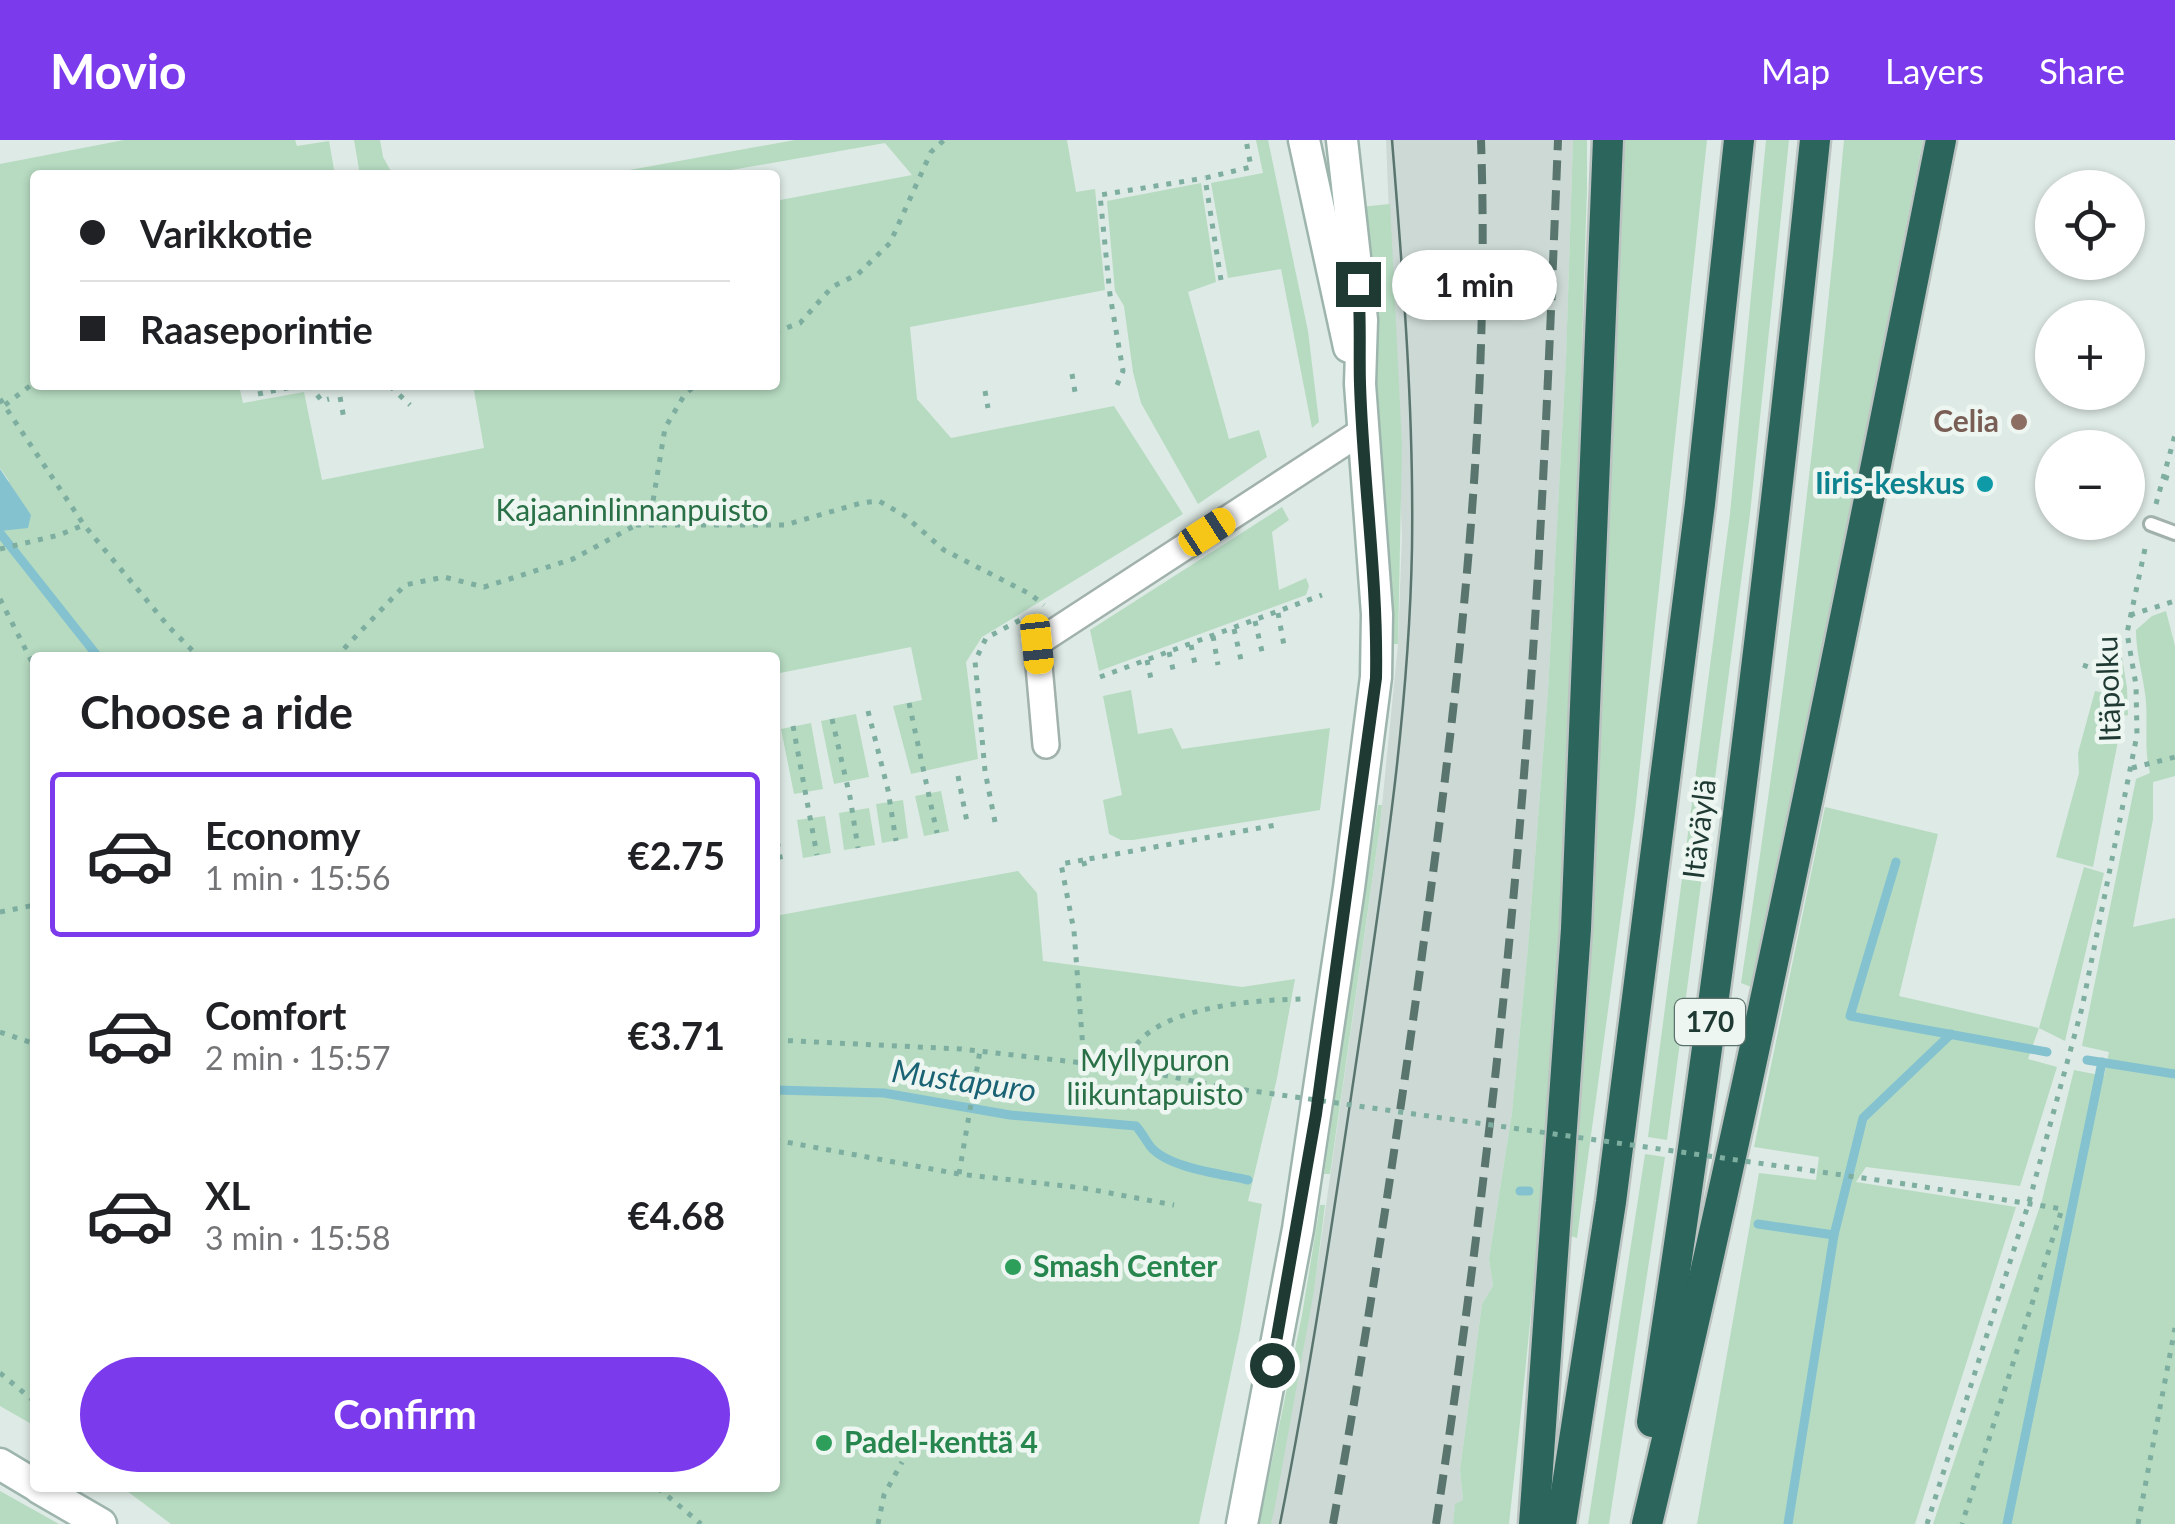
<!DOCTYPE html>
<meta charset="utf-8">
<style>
:root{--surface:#fff;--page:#f6f6f6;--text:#202124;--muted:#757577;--line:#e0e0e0;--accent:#7c3aed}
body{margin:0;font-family:Lato,sans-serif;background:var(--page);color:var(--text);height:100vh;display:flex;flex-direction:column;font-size:38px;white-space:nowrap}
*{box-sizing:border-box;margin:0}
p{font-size:32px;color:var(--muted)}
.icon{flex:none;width:55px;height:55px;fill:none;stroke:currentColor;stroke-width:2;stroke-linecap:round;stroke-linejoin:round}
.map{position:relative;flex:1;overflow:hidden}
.sheet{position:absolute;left:30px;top:512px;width:750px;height:840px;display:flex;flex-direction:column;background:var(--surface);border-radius:10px;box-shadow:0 2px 8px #0004}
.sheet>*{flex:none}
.hud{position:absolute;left:30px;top:30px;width:750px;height:220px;border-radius:10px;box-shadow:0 2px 8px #0004;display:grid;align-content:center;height:220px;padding:0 50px;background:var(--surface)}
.buttons{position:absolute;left:2035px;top:30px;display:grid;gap:20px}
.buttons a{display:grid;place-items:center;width:110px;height:110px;border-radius:50%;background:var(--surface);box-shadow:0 2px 8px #0004;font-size:50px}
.end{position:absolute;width:45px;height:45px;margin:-22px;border:12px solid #1f3933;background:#fff;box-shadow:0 0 0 5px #fff}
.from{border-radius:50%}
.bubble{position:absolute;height:70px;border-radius:35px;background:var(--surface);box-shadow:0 2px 8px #0004;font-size:32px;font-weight:700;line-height:70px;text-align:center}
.car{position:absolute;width:30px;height:60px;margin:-30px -15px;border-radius:12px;box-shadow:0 0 8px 2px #0007;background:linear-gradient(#f5c518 24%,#345 0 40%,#f5c518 0 76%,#345 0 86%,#f5c518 0)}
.hud b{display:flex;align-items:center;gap:35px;height:95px;font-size:38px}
.hud b+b{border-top:2px solid var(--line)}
.hud i{width:25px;height:25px;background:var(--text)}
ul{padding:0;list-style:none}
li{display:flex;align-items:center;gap:30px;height:165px;margin:0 20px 15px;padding:0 30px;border:5px solid transparent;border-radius:10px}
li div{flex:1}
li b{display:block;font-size:38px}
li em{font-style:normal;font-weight:700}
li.active{border-color:var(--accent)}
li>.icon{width:90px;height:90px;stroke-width:1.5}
h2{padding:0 50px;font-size:45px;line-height:120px}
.action{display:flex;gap:20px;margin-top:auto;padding:20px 50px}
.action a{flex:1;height:115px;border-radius:60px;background:var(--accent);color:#fff;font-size:40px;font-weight:700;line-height:115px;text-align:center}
header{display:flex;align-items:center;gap:60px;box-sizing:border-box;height:140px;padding:0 50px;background:var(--accent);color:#fff}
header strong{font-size:48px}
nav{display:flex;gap:55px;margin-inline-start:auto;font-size:35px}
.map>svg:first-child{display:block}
</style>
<header>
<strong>Movio</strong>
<nav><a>Map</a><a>Layers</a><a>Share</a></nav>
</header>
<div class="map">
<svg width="2175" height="1384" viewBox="0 0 2175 1384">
<rect width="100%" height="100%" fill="#deeae5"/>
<polygon fill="#ccd9d4" points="1386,0 1573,0 1566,219 1548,551 1528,807 1512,973 1489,1119 1493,1146 1482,1164 1460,1330 1463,1360 1455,1365 1453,1384 1271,1384 1314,1150 1380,686 1398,504 1402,395"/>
<g fill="#b6dbc1">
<polygon points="124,0 295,0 297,6 329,1 335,35 35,35 35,245 272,245 240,250 243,263 304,252 322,340 484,308 473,245 775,245 775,61 912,35 885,3 703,35 602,35 795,0 1067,0 1076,52 1095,49 1105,150 910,187 917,259 951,298 1114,266 1183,374 982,497 966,522 978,619 911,634 893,566 922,560 911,507 775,534 775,518 35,518 35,1286 0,1266 0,347 9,341 0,328 0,24"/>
<polygon points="354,0 380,0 383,17 393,35 360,35"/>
<polygon points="1256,0 1268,0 1308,191 1319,282 1312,288 1281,129 1228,138 1211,43 1263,33"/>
<path d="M1573,0H1587V51C1577,335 1572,620 1553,903C1542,1064 1527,1224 1509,1384H1453L1455,1364L1463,1360L1460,1330L1482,1164L1493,1146L1489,1119L1512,973L1528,807L1548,551L1566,219Z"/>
<polygon points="1622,0 1707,0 1635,672 1577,1098 1567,1095"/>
<polygon points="1766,0 1789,0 1750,374 1667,1000 1648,997 1730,374"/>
<path d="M1844,0H1923L1756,849L1741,843C1784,563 1818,282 1844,0Z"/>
<polygon points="1201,43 1216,142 1188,152 1229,299 1259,290 1267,317 1198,364 1141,263 1133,232 1124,166 1115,151 1107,61"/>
<polygon points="1390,64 1402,306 1398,504 1391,504 1389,432 1360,67"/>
<polygon points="1282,367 1289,380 1272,392 1279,450 1306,438 1309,446 1306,455 1099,531 1090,490"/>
<path d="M2166,471L2175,506V636L2153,642V679L2133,787L2175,778V1384H1933L2042,1060L2074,930L2104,936L2109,912L2082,906L2136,639L2150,633C2143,606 2149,580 2145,553C2142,531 2136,512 2136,490L2152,476Z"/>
<polygon points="2118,493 2127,548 2128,575 2123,576 2093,727 2056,717 2079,633 2078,613 2095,551 2108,554 2116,531 2101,525 2110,495"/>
<polygon points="1131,550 1138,594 1172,588 1182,609 1330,588 1320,670 1133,700 1121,700 1109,694 1103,660 1122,655 1103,556"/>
<polygon points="856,574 869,637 834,644 821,581"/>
<polygon points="811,583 823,649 794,654 781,589"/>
<polygon points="941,651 949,691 924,696 915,656"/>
<polygon points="903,660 908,698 882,703 876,664"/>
<polygon points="1378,665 1382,665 1380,686 1330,1034 1324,1034"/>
<polygon points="1825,667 1938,694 1899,856 2039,888 2084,727 2104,733 2065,901 2039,888 2028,919 2057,927 2020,1046 1866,1027 1856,1042 2016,1067 1915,1384 1697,1384 1759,1033 1816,1040 1819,1017 1754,1007"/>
<polygon points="869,668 875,705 844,710 839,673"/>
<polygon points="825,676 831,713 803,718 797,680"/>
<polygon points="1018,731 1037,753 1043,821 1242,847 1295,839 1277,938 1248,1061 1262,1064 1240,1190 1199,1384 171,1384 123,1348 775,1348 775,776"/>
<polygon points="1645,1014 1665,1017 1609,1384 1588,1384"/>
<polygon points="1320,1065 1325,1065 1314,1151 1275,1366 1271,1384 1259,1384 1302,1175"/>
<polygon points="0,1351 59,1384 0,1384"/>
</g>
<polygon fill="#84c2d0" points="0,329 31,375 28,388 0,391"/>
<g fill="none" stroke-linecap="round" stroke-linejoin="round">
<g stroke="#84c2d0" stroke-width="9">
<polyline points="0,393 99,518"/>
<polyline points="1896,722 1850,876 2047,912"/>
<polyline points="2087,920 2175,934"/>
<path d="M775,950L884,953L1010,975L1136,986C1142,993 1145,999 1150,1006C1167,1028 1222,1034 1248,1040"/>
<polyline points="1520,1051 1529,1051"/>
<polyline points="1758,1084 1834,1095 1863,978 1951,894"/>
<polyline points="1788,1384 1834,1095"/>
<polyline points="2007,1384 2102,922"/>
</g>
<g stroke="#a1b1ac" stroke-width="18">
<polyline id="lane" points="2151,384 2175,393"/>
</g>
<g stroke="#a1b1ac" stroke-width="30">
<polyline id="street" points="1046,605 1037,503 1364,290"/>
</g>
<g stroke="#9db5ad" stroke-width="35">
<g id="secondary">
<polyline points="1304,0 1349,207"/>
<polyline points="0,1324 35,1345"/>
<polyline points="39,1348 101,1384"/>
<polyline points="1242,1384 1298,1089 1349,748 1376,537 1377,474 1360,244 1362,180 1342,0"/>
</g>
</g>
<g stroke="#bcc4c2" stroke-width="35">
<g id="highway">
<path d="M1652,1282C1719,856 1771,429 1815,0"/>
<polyline points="1534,1384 1576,789 1608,0"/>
<polyline points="1561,1384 1611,1062 1700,364 1739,0"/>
<path d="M1647,1384C1756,925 1849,463 1941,0"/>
</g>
</g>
<g stroke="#7eaea0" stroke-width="5" stroke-dasharray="5 8" stroke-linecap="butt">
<polyline points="1221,140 1205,38 1251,27 1246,0"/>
<polyline points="775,192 800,183 832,147 858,134 890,103 931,12 944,0"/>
<polyline points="1072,234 1075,252"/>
<polyline points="309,245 322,261 329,259"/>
<polyline points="1117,245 1123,231 1110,155 1100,55 1205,38"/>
<polyline points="390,246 410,265"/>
<polyline points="985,251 988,268"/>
<polyline points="258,254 302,245"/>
<polyline points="340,257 344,279"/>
<polyline points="0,259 84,385 169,487 200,518"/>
<polyline points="5,265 35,242"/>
<polyline points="2164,337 2175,340"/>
<polyline points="2156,364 2175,295"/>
<polyline points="636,385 785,385 861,363 879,361 905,376 944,410 1030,454 1044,465"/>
<polyline points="0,409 59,395 84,385"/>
<polyline points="0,459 35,528"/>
<polyline points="1278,473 1285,511"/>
<polyline points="2130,475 2175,461"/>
<polyline points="1255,481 1263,516"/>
<polyline points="1234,489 1241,520"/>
<polyline points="1213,496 1218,525"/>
<polyline points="1191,505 1196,529"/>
<polyline points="1169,512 1174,534"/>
<polyline points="335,518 405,445 444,437 484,447 573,419 636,385 653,361 665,288 685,254 696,245"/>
<polyline points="1147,520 1151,539"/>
<polyline points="2083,525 2109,534 2103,553"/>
<polyline points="1100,537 1322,455"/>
<polyline points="909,563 937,693"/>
<polyline points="868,571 888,650 896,701"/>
<polyline points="832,579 850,657 858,708"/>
<polyline points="793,586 817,715"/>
<polyline points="2132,628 2175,617"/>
<polyline points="958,636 968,687"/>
<polyline points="995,682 985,631 975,521 986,498 1020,480"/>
<polyline points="775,689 781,722"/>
<polyline points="1083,720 1061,724 1074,791 1084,922"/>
<polyline points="1085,726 1083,720 1276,685 1278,690"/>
<polyline points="0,772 35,765"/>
<polyline points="0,892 35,904"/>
<polyline points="775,900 961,909 1127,928 1218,946"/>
<path d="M1127,928C1133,867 1254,860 1301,859"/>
<polyline points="775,1000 959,1034 1083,1048 1174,1065"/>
<polyline points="959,1034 980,911"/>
<polyline points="1912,1045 2062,1069 1962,1384"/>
<polyline points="0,1233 35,1262"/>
<polyline points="658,1348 701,1384"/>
<polyline points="878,1384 884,1355 902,1322"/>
<polyline points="1927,1384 2029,1062 2082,868 2137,595 2136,545 2127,493 2146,404"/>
<polyline points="2138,1384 2175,1188"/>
</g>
<use href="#lane" stroke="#fff" stroke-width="12"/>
<use href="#street" stroke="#fff" stroke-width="25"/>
<use href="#secondary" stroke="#fff" stroke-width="30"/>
<use href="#highway" stroke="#2b655b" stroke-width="30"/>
<path stroke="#59756e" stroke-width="2.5" d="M1280,1384C1313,1218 1337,1051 1362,883C1385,726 1409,568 1412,408C1414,272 1403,136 1392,0"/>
<g stroke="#59756e" stroke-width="8" stroke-dasharray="20 10" stroke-linecap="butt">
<path d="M1333,1384C1369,1182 1400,981 1427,778C1462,520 1490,260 1481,0"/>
<path d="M1436,1384C1476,1123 1507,860 1527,596C1542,398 1550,199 1558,0"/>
</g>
<polyline stroke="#7eaea0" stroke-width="5" stroke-dasharray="5 8" stroke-linecap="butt" points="1218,946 1912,1045"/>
</g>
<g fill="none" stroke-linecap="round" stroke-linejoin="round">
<path stroke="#1f3933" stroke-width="12" d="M1272,1225L1316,974L1376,538C1378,439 1363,342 1360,244C1359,210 1361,177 1358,144"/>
</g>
<circle fill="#8d6e63" stroke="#eef6f2" stroke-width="4" cx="2019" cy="282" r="10"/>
<circle fill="#0f9aa8" stroke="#eef6f2" stroke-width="4" cx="1985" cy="344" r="10"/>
<g fill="#2e9e5b" stroke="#eef6f2" stroke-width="4">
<circle cx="1013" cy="1127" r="10"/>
<circle cx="824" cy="1303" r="10"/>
</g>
<g text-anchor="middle" stroke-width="9" stroke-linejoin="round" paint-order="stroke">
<rect fill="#eef6f2" stroke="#5d726c" stroke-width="2.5" x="1675" y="859" width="70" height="46" rx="8"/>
<g font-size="28" font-weight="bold" fill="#1f3933">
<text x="1710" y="892">170</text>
</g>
<g font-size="30" font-weight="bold" fill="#785e54" stroke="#eef6f2" text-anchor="end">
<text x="1999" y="292">Celia</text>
</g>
<g font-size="30" font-weight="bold" fill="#0d838f" stroke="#eef6f2" text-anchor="end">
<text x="1965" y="354">Iiris-keskus</text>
</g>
<g font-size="30" fill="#297046" stroke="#eef6f2">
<text x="632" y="381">Kajaaninlinnanpuisto</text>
<text x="1155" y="931">Myllypuron<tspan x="1155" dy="34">liikuntapuisto</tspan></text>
</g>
<g font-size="30" fill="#1f3933" stroke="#eef6f2">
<text transform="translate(2109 549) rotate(-92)" y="10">Itäpolku</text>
<text transform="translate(1700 689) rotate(-83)" y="10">Itäväylä</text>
</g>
<g font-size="30" font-weight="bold" fill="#27864d" stroke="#eef6f2" text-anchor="start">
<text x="1033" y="1137">Smash Center</text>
<text x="844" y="1313">Padel-kenttä 4</text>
</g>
<g font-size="32" font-style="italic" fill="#1a6375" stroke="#eef6f2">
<text transform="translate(964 941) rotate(8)" y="11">Mustapuro</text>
</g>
</g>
</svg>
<div class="buttons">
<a><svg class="icon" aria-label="locate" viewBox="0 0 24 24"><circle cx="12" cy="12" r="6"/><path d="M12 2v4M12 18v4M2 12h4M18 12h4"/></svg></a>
<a>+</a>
<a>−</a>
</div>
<i class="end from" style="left:1272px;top:1225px"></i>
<i class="end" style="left:1358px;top:144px"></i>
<div class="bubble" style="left:1392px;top:110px;width:165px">1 min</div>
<i class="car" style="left:1207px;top:392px;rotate:57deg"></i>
<i class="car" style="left:1037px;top:504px;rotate:174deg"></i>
<div class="hud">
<b><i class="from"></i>Varikkotie</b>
<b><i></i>Raaseporintie</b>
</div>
<section class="sheet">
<h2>Choose a ride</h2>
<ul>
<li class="active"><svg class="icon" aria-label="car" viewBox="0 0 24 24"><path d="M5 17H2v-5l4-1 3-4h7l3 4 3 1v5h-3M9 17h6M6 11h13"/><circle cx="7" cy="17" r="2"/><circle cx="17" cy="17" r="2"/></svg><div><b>Economy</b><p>1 min · 15:56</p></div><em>€2.75</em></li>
<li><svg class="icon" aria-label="car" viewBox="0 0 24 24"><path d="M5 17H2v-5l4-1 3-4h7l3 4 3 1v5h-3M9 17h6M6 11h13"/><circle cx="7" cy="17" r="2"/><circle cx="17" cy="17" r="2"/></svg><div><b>Comfort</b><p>2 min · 15:57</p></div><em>€3.71</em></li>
<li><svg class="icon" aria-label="car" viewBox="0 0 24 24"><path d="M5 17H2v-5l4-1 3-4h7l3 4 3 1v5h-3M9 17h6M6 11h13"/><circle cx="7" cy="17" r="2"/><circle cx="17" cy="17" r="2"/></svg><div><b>XL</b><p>3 min · 15:58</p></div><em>€4.68</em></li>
</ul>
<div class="action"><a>Confirm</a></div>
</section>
</div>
